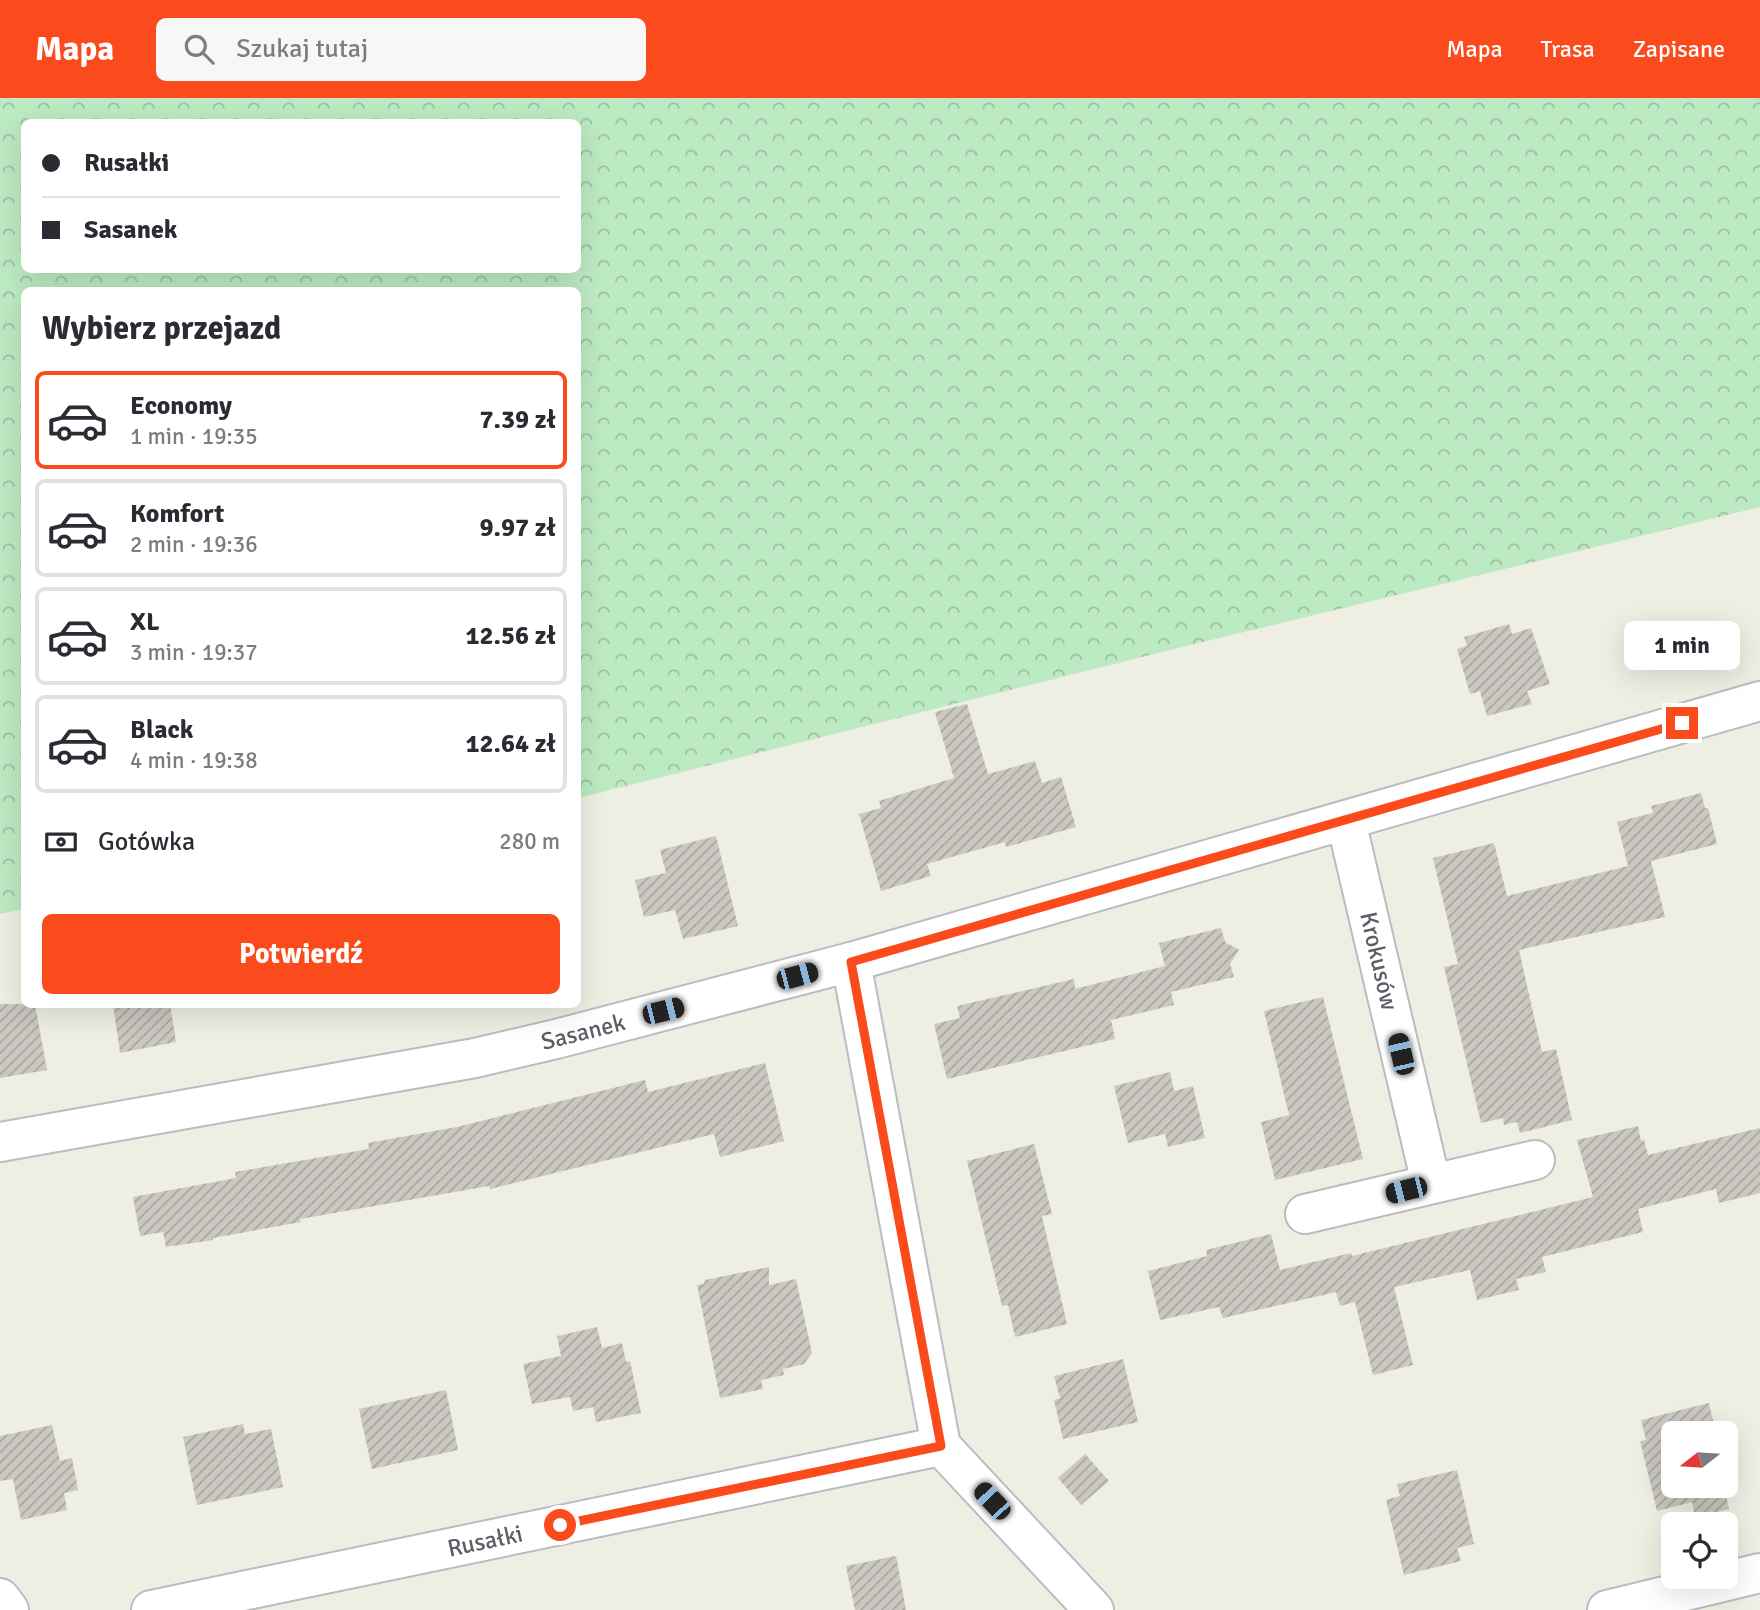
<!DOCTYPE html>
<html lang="pl">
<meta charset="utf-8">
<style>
:root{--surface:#fff;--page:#f7f7f7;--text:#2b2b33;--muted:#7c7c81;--line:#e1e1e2;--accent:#fb4b1d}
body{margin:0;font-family:Signika,sans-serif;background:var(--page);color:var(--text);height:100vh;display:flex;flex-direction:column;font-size:26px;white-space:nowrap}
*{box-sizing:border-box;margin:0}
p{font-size:23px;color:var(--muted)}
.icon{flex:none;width:38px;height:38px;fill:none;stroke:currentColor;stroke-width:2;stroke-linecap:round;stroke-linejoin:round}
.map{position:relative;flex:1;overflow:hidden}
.drawer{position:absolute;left:21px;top:189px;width:560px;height:721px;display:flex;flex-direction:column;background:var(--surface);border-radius:10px;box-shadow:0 7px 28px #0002}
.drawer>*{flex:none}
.hud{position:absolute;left:21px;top:21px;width:560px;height:154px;border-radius:10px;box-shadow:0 7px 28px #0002;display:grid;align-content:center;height:154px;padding:0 21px;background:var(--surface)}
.needle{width:46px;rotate:253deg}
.buttons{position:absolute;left:1661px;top:1323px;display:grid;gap:14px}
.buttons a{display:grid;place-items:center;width:77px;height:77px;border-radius:10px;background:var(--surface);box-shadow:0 7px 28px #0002;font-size:35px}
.end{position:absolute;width:32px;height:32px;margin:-16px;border:9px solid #fb4b1d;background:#fff;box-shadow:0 0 0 4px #fff}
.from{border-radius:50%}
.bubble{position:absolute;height:49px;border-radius:10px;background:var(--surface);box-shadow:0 7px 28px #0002;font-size:23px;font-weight:700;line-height:49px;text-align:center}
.car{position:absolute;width:21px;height:42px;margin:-21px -10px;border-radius:9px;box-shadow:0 0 5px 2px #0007;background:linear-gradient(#222 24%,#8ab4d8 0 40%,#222 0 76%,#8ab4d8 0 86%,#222 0)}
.hud b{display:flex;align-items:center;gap:24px;height:66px;font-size:26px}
.hud b+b{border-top:2px solid var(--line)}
.hud i{width:18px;height:18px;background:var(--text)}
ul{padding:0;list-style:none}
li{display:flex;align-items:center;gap:21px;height:98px;margin:0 14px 10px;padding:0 7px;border:4px solid var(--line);border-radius:10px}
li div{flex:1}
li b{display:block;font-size:26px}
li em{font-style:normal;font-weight:700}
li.on{border-color:var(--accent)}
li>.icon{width:63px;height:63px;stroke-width:1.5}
h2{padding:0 21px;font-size:32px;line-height:84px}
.pay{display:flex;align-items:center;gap:18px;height:77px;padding:0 21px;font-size:26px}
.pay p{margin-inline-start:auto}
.action{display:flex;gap:14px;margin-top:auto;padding:14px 21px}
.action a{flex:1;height:80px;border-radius:10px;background:var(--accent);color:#fff;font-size:28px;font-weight:700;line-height:80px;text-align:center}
header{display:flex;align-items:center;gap:42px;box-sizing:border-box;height:98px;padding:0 35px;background:var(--accent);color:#fff}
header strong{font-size:33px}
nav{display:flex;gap:38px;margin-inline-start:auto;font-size:24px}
.search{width:490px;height:63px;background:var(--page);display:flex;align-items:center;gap:18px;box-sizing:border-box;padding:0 24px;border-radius:10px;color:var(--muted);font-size:26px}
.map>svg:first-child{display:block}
</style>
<header>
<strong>Mapa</strong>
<div class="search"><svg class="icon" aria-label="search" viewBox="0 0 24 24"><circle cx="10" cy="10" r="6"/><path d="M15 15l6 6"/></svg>Szukaj tutaj</div>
<nav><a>Mapa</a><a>Trasa</a><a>Zapisane</a></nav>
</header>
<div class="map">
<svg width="1760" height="1512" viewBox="0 0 1760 1512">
<defs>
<pattern id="forest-crowns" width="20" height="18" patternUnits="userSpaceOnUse" patternTransform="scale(1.75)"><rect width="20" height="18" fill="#bceac2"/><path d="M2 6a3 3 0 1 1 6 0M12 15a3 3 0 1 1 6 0" fill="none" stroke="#9cc1a1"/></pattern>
<pattern id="building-hatch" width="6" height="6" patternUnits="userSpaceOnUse" patternTransform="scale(1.75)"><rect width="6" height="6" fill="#cac8c0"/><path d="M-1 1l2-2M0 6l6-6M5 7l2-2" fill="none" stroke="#a7a6a0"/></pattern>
</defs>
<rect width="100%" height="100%" fill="#efeee3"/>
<path fill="url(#forest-crowns)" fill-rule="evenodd" d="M0,0H1760V409L1174,551L578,700V192H24V811L0,816ZM24,24H578V172H24Z"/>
<g fill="url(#building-hatch)">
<polygon points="1509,526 1512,536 1531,530 1550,586 1527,593 1532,606 1487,618 1480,593 1470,596 1457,551 1467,548 1464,539"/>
<polygon points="967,606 988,676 1035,663 1042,685 1061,679 1076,729 1006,749 1005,744 927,766 931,778 881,793 859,716 881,710 879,703 954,680 935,614"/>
<polygon points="1701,695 1705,710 1708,710 1717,746 1651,763 1665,819 1519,852 1542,954 1556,951 1572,1022 1520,1035 1517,1024 1504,1027 1503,1020 1481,1025 1444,869 1458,866 1433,760 1494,745 1507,798 1628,768 1617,724 1653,715 1651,708"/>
<polygon points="716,738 738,828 683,841 675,812 644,819 635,782 666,775 660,752"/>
<polygon points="1221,830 1225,844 1239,852 1230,866 1234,879 1171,894 1174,907 1111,922 1115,941 947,981 934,926 960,920 957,908 1074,881 1075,891 1165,868 1159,845"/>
<polygon points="1323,899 1363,1061 1275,1082 1261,1024 1289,1017 1264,913"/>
<polygon points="0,906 35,906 47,972 0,980"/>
<polygon points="113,906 170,906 176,944 120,955"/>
<polygon points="765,965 784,1043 720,1059 714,1036 490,1091 489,1088 300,1121 301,1124 213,1140 213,1142 166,1149 163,1134 140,1138 133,1099 236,1080 235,1074 369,1051 368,1045 457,1029 645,982 648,994"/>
<polygon points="1170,974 1174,993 1193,988 1205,1040 1168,1049 1165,1036 1128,1045 1114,988"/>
<polygon points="1638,1028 1641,1043 1644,1042 1648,1057 1760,1030 1760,1095 1719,1105 1716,1091 1638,1111 1643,1134 1542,1159 1546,1174 1516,1181 1519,1192 1477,1202 1470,1172 1394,1189 1413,1267 1373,1277 1355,1204 1340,1208 1336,1194 1223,1220 1219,1209 1160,1222 1148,1173 1207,1158 1206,1152 1271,1136 1280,1172 1351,1155 1352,1158 1593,1099 1577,1042"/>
<polygon points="1034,1046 1052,1116 1042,1118 1067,1226 1015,1239 1008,1207 1002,1208 967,1063"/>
<polygon points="769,1169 769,1187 796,1181 812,1255 804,1266 783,1271 784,1277 761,1282 763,1291 720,1300 697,1187 704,1186 705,1182"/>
<polygon points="597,1229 602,1250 622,1245 626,1264 630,1263 641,1315 596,1324 593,1309 573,1313 570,1299 532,1306 523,1266 561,1258 557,1238"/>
<polygon points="1123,1261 1138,1324 1063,1341 1054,1302 1060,1300 1054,1278"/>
<polygon points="446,1292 458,1352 372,1371 359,1311"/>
<polygon points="1709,1305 1716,1335 1673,1335 1673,1388 1726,1388 1726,1378 1730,1395 1726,1396 1729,1411 1695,1419 1692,1404 1657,1413 1640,1343 1646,1342 1641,1322"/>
<polygon points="243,1326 245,1336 271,1331 283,1389 197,1407 183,1339"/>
<polygon points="52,1327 60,1363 72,1360 78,1392 64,1395 67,1412 21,1422 13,1381 0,1383 0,1338"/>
<polygon points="1085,1356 1109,1383 1081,1407 1058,1380"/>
<polygon points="1457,1372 1474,1446 1457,1450 1461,1463 1404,1477 1386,1402 1400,1398 1397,1386"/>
<polygon points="896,1458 906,1512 855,1512 846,1468"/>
</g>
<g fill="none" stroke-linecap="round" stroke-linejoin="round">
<g stroke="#bbbcc3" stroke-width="42">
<g id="minor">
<polyline points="1346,723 1431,1085"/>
<polyline points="851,864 941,1348 1094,1512"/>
<polyline points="0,1044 475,960 556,941 851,864 1760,603"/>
<polyline points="1305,1116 1535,1062"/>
<polyline points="0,1500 9,1512"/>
<polyline points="151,1512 941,1348"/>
<polyline points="1607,1512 1760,1475"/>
</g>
</g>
<use href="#minor" stroke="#fff" stroke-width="38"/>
</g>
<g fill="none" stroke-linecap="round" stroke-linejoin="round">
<polyline stroke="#fb4b1d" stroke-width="9" points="560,1427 941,1348 851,864 1682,625"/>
</g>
<g text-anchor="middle" stroke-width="5" stroke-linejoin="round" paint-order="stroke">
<g font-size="24" fill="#5b5e65" stroke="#fff">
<text transform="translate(1379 863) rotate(77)" y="8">Krokusów</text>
<text transform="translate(583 934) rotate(-14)" y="8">Sasanek</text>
<text transform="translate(485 1443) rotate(-12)" y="8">Rusałki</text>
</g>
</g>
</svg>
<div class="buttons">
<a><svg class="needle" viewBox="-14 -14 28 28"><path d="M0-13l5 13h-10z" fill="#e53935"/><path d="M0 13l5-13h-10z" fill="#7c7c81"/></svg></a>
<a><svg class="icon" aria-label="locate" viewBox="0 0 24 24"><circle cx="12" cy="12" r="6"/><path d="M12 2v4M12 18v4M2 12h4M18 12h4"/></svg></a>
</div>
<i class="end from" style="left:560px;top:1427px"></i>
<i class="end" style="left:1682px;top:625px"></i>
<div class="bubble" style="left:1624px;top:523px;width:116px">1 min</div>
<i class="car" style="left:797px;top:878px;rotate:75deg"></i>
<i class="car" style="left:663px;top:913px;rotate:76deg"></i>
<i class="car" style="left:1401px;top:956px;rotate:347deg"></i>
<i class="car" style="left:1406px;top:1092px;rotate:256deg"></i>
<i class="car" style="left:992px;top:1403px;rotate:317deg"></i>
<div class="hud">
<b><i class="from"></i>Rusałki</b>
<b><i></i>Sasanek</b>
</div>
<section class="drawer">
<h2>Wybierz przejazd</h2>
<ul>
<li class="on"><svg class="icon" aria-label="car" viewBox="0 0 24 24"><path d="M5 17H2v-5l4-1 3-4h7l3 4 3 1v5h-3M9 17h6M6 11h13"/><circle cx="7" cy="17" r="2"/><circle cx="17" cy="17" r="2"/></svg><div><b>Economy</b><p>1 min · 19:35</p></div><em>7.39 zł</em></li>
<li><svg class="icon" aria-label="car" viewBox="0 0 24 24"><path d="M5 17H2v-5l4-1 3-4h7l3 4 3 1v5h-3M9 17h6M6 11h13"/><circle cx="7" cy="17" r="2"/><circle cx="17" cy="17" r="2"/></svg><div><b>Komfort</b><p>2 min · 19:36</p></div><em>9.97 zł</em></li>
<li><svg class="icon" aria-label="car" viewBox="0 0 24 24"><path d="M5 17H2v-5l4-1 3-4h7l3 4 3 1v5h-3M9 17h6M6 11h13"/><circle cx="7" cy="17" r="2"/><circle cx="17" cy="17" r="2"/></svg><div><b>XL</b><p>3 min · 19:37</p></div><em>12.56 zł</em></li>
<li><svg class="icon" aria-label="car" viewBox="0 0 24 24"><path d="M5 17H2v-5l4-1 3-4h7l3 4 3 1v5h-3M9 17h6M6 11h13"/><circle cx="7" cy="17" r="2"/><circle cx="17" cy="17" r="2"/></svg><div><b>Black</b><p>4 min · 19:38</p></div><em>12.64 zł</em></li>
</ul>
<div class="pay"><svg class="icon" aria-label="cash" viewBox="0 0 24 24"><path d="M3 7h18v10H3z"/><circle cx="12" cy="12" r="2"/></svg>Gotówka<p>280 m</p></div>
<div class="action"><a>Potwierdź</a></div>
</section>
</div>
